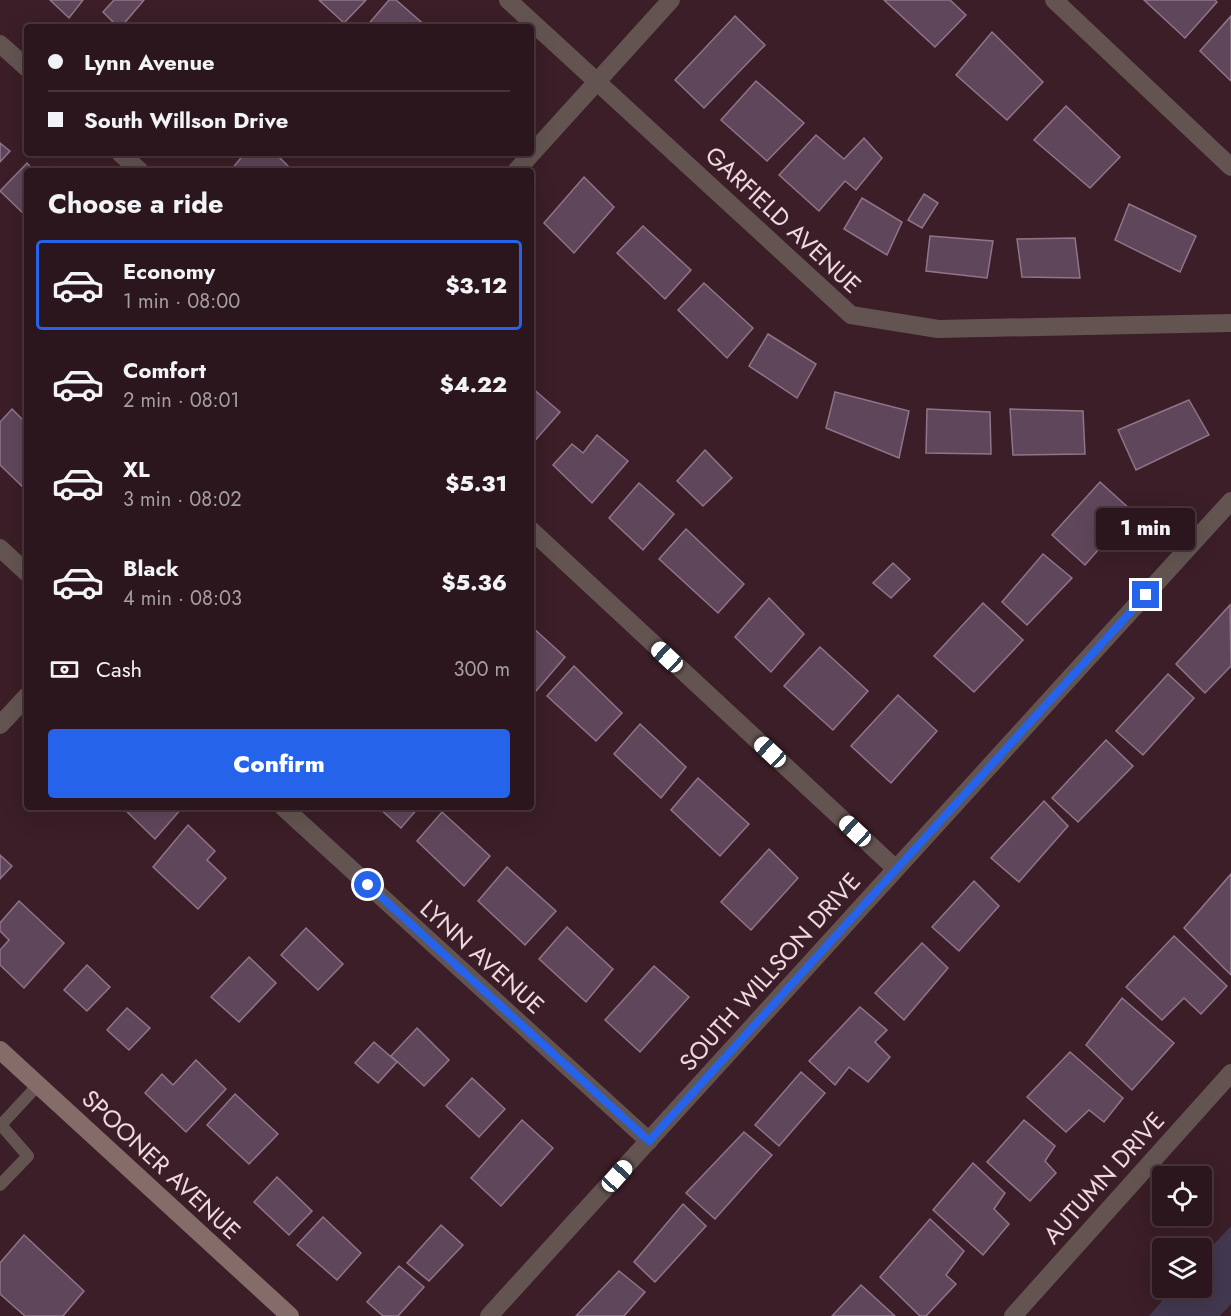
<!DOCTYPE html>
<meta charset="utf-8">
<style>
:root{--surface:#2c161d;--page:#341f26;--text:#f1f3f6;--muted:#a69fa4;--line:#48353b;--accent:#2563eb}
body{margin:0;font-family:Jost,sans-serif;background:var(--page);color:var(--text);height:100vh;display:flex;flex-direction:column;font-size:22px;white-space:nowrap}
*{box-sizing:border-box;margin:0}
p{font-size:20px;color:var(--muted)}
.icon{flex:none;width:33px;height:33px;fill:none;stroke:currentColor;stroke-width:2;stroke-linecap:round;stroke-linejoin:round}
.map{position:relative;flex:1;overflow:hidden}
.drawer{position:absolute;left:24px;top:168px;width:510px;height:642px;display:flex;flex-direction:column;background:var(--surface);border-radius:6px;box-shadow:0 6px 24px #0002,0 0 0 2px var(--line)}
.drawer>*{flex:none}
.guide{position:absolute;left:24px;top:24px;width:510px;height:132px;border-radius:6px;box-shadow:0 6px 24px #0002,0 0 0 2px var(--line);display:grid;align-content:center;height:132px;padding:0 24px;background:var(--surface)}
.controls{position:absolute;left:1152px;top:1166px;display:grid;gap:12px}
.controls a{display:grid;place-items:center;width:60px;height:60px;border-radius:6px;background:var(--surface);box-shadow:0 6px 24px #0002,0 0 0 2px var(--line);font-size:30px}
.end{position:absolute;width:27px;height:27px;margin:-14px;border:8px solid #2563eb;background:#fff;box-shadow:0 0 0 3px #fff}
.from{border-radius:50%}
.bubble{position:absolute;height:42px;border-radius:6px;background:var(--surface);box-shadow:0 6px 24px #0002,0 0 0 2px var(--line);font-size:20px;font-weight:800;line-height:42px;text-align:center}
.car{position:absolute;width:18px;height:36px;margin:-18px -9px;border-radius:8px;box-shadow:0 0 4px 2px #0007;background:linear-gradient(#fff 24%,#345 0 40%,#fff 0 76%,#345 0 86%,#fff 0)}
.guide b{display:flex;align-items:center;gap:21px;height:57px;font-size:22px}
.guide b+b{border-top:2px solid var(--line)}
.guide i{width:15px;height:15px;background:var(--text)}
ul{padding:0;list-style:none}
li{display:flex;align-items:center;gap:18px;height:90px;margin:0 12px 9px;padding:0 12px;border:3px solid transparent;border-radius:6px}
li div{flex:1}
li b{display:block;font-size:22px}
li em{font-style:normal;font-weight:800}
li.active{border-color:var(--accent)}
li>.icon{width:54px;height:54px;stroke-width:1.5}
h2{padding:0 24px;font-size:27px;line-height:72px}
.pay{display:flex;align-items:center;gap:15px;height:66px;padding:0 24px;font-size:22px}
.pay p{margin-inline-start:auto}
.action{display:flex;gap:12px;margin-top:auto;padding:12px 24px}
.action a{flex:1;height:69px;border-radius:6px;background:var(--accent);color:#fff;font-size:24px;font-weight:800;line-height:69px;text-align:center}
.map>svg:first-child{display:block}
</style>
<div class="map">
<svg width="1231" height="1316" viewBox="0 0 1231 1316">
<rect width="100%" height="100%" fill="#3b1e27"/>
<polygon fill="#42384f" points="1231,1226 1231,1304 1220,1316 1149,1316 1174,1287 1202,1287 1202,1257"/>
<g fill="#60465b" stroke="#90748a" stroke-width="1.5">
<polygon points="50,0 83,0 69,18"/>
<polygon points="114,0 144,0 121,27 118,27 103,12"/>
<polygon points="319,0 366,0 344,23"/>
<polygon points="389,0 396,0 427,27 366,27"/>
<polygon points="884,0 950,0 966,15 935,47"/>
<polygon points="1144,0 1215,0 1217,2 1185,38"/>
<polygon points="735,16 765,45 704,108 675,80"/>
<polygon points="1231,16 1231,81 1200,51"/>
<polygon points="992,32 1043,82 1007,120 956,75"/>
<polygon points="756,81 804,123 767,161 721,120"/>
<polygon points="1066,106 1120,157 1090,188 1034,140"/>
<polygon points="816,135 844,159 864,138 882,158 856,190 845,181 819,211 779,175"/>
<polygon points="0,143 10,151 0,162"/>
<polygon points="245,153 275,153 293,171 230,171"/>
<polygon points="27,163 34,171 27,171 27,217 0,191"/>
<polygon points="584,177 614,207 574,253 544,223"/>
<polygon points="924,194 938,203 922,228 908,220"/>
<polygon points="862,198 902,222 887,255 844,229"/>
<polygon points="1129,204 1196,236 1180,272 1115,240"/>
<polygon points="643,226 691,270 665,299 617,253"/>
<polygon points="930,236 993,241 987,278 926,271"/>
<polygon points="1075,238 1080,278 1022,277 1017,239"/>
<polygon points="704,283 753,328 727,358 678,310"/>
<polygon points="768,334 816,364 797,398 749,366"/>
<polygon points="531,387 560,412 531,445"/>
<polygon points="835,392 909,411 899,458 826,428"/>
<polygon points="1189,400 1209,435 1136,470 1118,430"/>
<polygon points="12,409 27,424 27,491 0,465 0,422"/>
<polygon points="927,409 990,412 991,454 926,453"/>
<polygon points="1010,409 1083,411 1085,454 1013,455"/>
<polygon points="597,435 628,461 592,503 553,465 572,444 583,453"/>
<polygon points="705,450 732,478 703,506 677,481"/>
<polygon points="1100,482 1132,511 1085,565 1052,535"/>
<polygon points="639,483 674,514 643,550 609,518"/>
<polygon points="686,529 744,584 718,613 659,559"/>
<polygon points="1043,554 1072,578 1027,625 1002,602"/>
<polygon points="893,563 910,579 891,598 873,583"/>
<polygon points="769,598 804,634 771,672 735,637"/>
<polygon points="983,603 1023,640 974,692 934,656"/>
<polygon points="1230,605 1231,666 1205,693 1176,664"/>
<polygon points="531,626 565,657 536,691 531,687"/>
<polygon points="820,647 868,691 833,730 784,686"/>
<polygon points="574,666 622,713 596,741 547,696"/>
<polygon points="1168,674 1194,698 1143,755 1116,731"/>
<polygon points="898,695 937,731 891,783 851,746"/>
<polygon points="640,724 686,767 661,798 614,754"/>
<polygon points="1106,740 1133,766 1078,822 1052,798"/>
<polygon points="698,778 749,824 720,856 671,810"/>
<polygon points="1044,801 1068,826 1019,882 991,858"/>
<polygon points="122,807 180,807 182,808 155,839"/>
<polygon points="378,807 419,807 401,828"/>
<polygon points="442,812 490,856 464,886 417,841"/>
<polygon points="188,825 215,851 207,860 226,878 198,909 153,867"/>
<polygon points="769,849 798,878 751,930 721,902"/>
<polygon points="0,855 12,866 0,879"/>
<polygon points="507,867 556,911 525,945 478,901"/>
<polygon points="1231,874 1231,975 1184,928"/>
<polygon points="974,881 999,906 959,951 932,927"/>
<polygon points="19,901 64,943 24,988 0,965 0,950 9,940 0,931 0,923"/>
<polygon points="567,927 613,969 586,1002 539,959"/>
<polygon points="306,928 343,964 318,990 281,955"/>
<polygon points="1174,936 1227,986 1201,1014 1184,998 1162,1020 1126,987"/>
<polygon points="922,943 948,968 904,1020 875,993"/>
<polygon points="249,957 276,983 239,1022 211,997"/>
<polygon points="87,965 110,987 87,1011 64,990"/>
<polygon points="654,966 689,997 640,1052 605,1020"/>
<polygon points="1122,998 1174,1043 1132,1090 1086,1045"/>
<polygon points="860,1007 887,1030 875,1042 890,1057 868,1082 849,1067 835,1085 809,1061"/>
<polygon points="127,1008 150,1028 129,1050 107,1030"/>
<polygon points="417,1028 449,1060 424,1086 391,1056"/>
<polygon points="374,1042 397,1062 378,1083 355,1063"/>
<polygon points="1070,1052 1123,1098 1104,1122 1089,1110 1066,1132 1027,1097"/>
<polygon points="196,1060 226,1089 186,1132 145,1093 162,1074 173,1085"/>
<polygon points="801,1072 825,1093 779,1146 755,1125"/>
<polygon points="472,1078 505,1109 479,1137 446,1106"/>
<polygon points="235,1094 278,1134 249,1164 207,1125"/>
<polygon points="522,1120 553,1148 501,1206 471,1178"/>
<polygon points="1024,1120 1055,1146 1045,1161 1056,1173 1030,1201 987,1162"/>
<polygon points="744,1132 772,1155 715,1219 686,1193"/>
<polygon points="973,1163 1005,1193 994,1209 1009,1224 983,1255 933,1210"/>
<polygon points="277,1177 312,1211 289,1235 254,1202"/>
<polygon points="683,1204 706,1226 655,1282 634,1262"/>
<polygon points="323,1217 361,1253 337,1280 297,1245"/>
<polygon points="930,1219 964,1251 946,1275 956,1284 926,1316 920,1316 880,1277"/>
<polygon points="441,1225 463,1245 429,1281 407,1263"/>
<polygon points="24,1235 84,1291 63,1316 25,1316 0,1294 0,1263"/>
<polygon points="399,1266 424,1287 398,1316 383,1316 367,1302"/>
<polygon points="619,1271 645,1292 624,1316 576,1316"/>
<polygon points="861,1285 895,1316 832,1316"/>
</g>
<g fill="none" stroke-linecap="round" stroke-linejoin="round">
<g stroke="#635451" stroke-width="12">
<polyline points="0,1126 38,1085"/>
<polyline points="0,1185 28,1156 1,1125"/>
</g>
<g stroke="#635451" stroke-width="18">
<polyline points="508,0 851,315 938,329 1231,323"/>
<polyline points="1054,0 1231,167"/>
<polyline points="0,44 27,68"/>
<polyline points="120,153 140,171"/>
<polyline points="516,171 671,0"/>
<polyline points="531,530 896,869"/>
<polyline points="0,548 27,573"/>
<polyline points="0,725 27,696"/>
<polyline points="283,807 649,1141"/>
<polyline points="489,1316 1231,501"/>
<polyline points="1013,1316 1231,1073"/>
</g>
<polyline stroke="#846c68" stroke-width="18" points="0,1050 290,1316"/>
</g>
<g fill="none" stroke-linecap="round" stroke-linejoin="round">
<polyline stroke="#2563eb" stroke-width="8" points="368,885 649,1141 1146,595"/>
</g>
<g text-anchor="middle" stroke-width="6" stroke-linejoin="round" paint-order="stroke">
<g font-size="24" fill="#edd9de" stroke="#3b1e27">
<text transform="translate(783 220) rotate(43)" y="8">GARFIELD AVENUE</text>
<text transform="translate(482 957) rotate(42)" y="8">LYNN AVENUE</text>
<text transform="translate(770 972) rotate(-48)" y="8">SOUTH WILLSON DRIVE</text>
<text transform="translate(161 1165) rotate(43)" y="8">SPOONER AVENUE</text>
<text transform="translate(1104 1178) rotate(-48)" y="8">AUTUMN DRIVE</text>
</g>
</g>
</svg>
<div class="controls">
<a><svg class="icon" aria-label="locate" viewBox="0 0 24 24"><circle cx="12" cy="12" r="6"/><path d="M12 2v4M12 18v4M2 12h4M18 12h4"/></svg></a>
<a><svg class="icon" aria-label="layers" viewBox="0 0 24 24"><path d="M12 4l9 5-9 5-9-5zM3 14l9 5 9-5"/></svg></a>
</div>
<i class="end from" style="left:368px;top:885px"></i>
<i class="end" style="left:1146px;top:595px"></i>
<div class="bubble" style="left:1096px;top:508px;width:99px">1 min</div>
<i class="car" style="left:667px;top:657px;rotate:313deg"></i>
<i class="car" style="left:770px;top:752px;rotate:313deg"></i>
<i class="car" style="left:855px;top:831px;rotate:313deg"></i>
<i class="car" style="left:617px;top:1176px;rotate:42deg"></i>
<div class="guide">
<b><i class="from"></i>Lynn Avenue</b>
<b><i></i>South Willson Drive</b>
</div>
<section class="drawer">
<h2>Choose a ride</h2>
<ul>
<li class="active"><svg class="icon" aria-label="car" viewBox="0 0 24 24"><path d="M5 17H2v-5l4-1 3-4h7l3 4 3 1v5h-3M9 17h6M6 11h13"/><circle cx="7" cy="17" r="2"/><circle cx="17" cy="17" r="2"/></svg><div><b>Economy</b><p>1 min · 08:00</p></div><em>$3.12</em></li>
<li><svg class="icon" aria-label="car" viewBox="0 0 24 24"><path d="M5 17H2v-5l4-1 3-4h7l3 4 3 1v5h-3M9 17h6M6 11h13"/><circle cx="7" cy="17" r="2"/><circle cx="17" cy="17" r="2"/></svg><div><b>Comfort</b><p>2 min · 08:01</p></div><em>$4.22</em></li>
<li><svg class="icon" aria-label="car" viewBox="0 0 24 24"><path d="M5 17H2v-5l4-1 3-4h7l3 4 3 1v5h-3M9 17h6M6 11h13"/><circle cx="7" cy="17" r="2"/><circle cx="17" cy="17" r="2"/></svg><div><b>XL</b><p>3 min · 08:02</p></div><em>$5.31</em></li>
<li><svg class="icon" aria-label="car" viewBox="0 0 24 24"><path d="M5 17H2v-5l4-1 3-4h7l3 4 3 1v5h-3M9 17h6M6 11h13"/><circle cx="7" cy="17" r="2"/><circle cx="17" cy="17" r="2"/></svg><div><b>Black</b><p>4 min · 08:03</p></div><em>$5.36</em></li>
</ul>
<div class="pay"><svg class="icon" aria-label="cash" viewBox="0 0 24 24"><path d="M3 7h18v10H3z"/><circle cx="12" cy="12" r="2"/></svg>Cash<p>300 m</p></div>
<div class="action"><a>Confirm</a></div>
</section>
</div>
